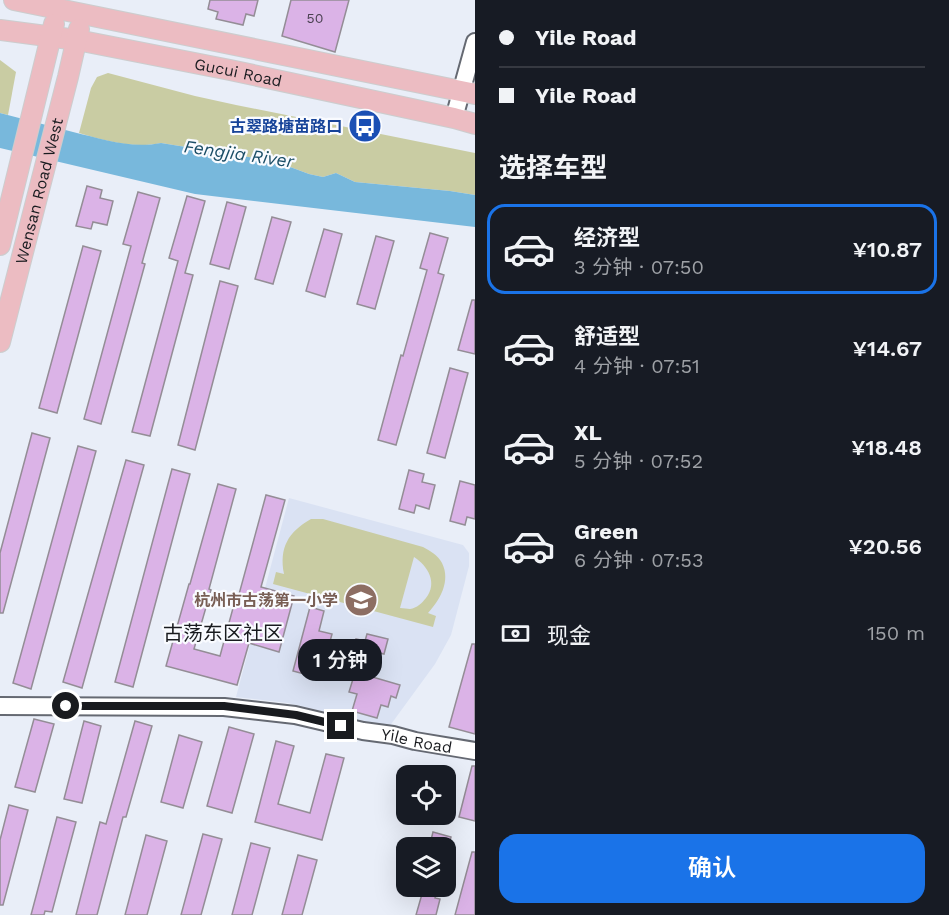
<!DOCTYPE html>
<html lang="zh">
<meta charset="utf-8">
<style>
:root{--surface:#171b24;--page:#242831;--text:#f1f3f6;--muted:#9ea1a6;--line:#363941;--accent:#1a73e8}
body{margin:0;font-family:"Work Sans","Noto Sans SC",sans-serif;background:var(--page);color:var(--text);height:100vh;display:flex;flex-direction:column;font-size:22px;white-space:nowrap}
*{box-sizing:border-box;margin:0}
p{font-size:20px;color:var(--muted)}
.icon{flex:none;width:33px;height:33px;fill:none;stroke:currentColor;stroke-width:2;stroke-linecap:round;stroke-linejoin:round}
.map{position:relative;flex:1;overflow:hidden}
.sheet{display:flex;flex-direction:column;background:var(--surface);width:474px}
.sheet>*{flex:none}
.top-card{display:grid;align-content:center;height:132px;padding:0 24px;background:var(--surface)}
.buttons{position:absolute;left:396px;top:765px;display:grid;gap:12px}
.buttons a{display:grid;place-items:center;width:60px;height:60px;border-radius:12px;background:var(--surface);box-shadow:0 6px 24px #0002;font-size:30px}
.end{position:absolute;width:27px;height:27px;margin:-14px;border:8px solid #191b1f;background:#fff;box-shadow:0 0 0 3px #fff}
.from{border-radius:50%}
.bubble{position:absolute;height:42px;border-radius:18px;background:var(--surface);box-shadow:0 6px 24px #0002;font-size:20px;font-weight:600;line-height:42px;text-align:center}
.top-card b{display:flex;align-items:center;gap:21px;height:57px;font-size:22px}
.top-card b+b{border-top:2px solid var(--line)}
.top-card i{width:15px;height:15px;background:var(--text)}
ul{padding:0;list-style:none}
li{display:flex;align-items:center;gap:18px;height:90px;margin:0 12px 9px;padding:0 12px;border:3px solid transparent;border-radius:18px}
li div{flex:1}
li b{display:block;font-size:22px}
li em{font-style:normal;font-weight:600}
li.active{border-color:var(--accent)}
li>.icon{width:54px;height:54px;stroke-width:1.5}
h2{padding:0 24px;font-size:27px;line-height:72px}
.pay{display:flex;align-items:center;gap:15px;height:66px;padding:0 24px;font-size:22px}
.pay p{margin-inline-start:auto}
.cta{display:flex;gap:12px;margin-top:auto;padding:12px 24px}
.cta a{flex:1;height:69px;border-radius:18px;background:var(--accent);color:#fff;font-size:24px;font-weight:600;line-height:69px;text-align:center}
main{display:flex;flex:1;min-height:0}
.map>svg:first-child{display:block}
</style>
<main>
<div class="map">
<svg width="475" height="915" viewBox="0 0 475 915">
<rect width="100%" height="100%" fill="#e9eef8"/>
<polygon fill="#dae2f3" points="289,498 463,545 469,553 469,566 451,635 435,664 389,727 288,703 236,697"/>
<g fill="#c9cca3" fill-rule="evenodd">
<polygon points="0,60 16,72 8,115 0,113"/>
<path d="M108,73L195,96L236,105L475,153V195L450,191L355,182L336,173L323,177L309,174L274,161L161,143C133,149 106,141 79,133L91,88L97,77Z"/>
<path d="M311,519H323L423,547C430,551 438,555 442,563C451,581 440,600 428,613L436,616L433,627L273,584L276,572L284,574C279,548 288,532 311,519ZM414,557C428,566 438,583 426,598C422,603 417,608 410,609C407,609 404,608 400,608Z"/>
</g>
<path fill="#78b8dc" d="M0,113C24,119 49,126 73,132C103,139 130,149 161,143L274,161L309,174L323,177L336,173L355,182L450,191L475,195V227L195,194L0,148Z"/>
<g fill="#dbb3e7" stroke="#948d96" stroke-width="1.5">
<polygon points="210,0 258,0 254,16 246,14 243,25 216,19 218,12 208,9"/>
<polygon points="291,0 349,0 335,52 282,36"/>
<polygon points="87,186 102,190 100,198 113,201 107,225 93,222 91,229 76,226"/>
<polygon points="138,192 160,198 142,263 145,264 101,424 84,419 131,246 123,244"/>
<polygon points="187,196 205,201 185,273 193,275 150,436 132,432 178,261 169,258"/>
<polygon points="227,202 246,207 229,269 210,264"/>
<polygon points="272,217 291,222 273,284 255,279"/>
<polygon points="324,229 342,234 325,297 306,291"/>
<polygon points="430,233 448,238 438,273 444,275 396,445 378,440 401,355 403,356 427,270 420,268"/>
<polygon points="376,236 394,241 375,309 357,304"/>
<polygon points="83,246 101,251 57,413 39,408"/>
<polygon points="220,281 238,286 195,450 178,445"/>
<polygon points="472,300 475,300 475,354 458,350"/>
<polygon points="450,368 468,373 445,458 427,453"/>
<polygon points="32,433 50,438 3,613 0,613 0,553"/>
<polygon points="78,446 96,451 31,689 13,683"/>
<polygon points="126,460 144,465 82,688 63,682"/>
<polygon points="172,469 190,474 133,687 115,682"/>
<polygon points="409,470 424,474 422,482 435,485 429,509 416,505 414,513 399,509"/>
<polygon points="460,481 475,485 475,519 467,517 465,525 450,521"/>
<polygon points="218,484 236,489 209,589 211,590 194,649 220,656 236,597 238,598 266,495 285,500 261,587 294,596 279,652 249,643 237,685 166,666 189,584 190,584"/>
<polygon points="310,607 324,611 319,631 332,634 325,660 349,667 356,639 365,641 367,634 388,639 384,654 375,652 369,676 400,685 396,698 391,696 388,707 381,705 377,718 352,711 357,694 349,692 353,679 314,669 312,676 293,671"/>
<polygon points="472,644 475,644 475,734 449,727"/>
<polygon points="34,719 54,724 35,792 15,787"/>
<polygon points="84,721 101,726 82,803 64,799"/>
<polygon points="135,721 152,726 126,817 123,817 97,915 76,915 100,822 106,824"/>
<polygon points="229,727 254,734 232,813 207,806"/>
<polygon points="179,735 202,742 183,808 161,802"/>
<polygon points="276,741 294,746 278,804 310,813 326,754 344,758 322,840 255,822"/>
<polygon points="472,766 475,766 475,821 459,817"/>
<polygon points="9,805 28,810 3,905 0,905 0,840"/>
<polygon points="57,817 76,822 52,912 45,911 44,915 31,915"/>
<polygon points="433,832 451,837 448,848 429,848"/>
<polygon points="203,834 222,839 201,915 181,915"/>
<polygon points="146,835 167,841 147,915 125,915"/>
<polygon points="251,843 270,848 252,915 232,915"/>
<polygon points="472,852 475,852 475,915 455,915"/>
<polygon points="298,855 317,860 302,915 282,915"/>
<polygon points="405,886 438,886 435,898 440,899 436,915 416,915 422,894 405,890"/>
</g>
<g fill="none" stroke-linecap="round" stroke-linejoin="round">
<g stroke="#656972" stroke-width="20">
<g id="minor">
<polyline points="454,118 475,42"/>
<path id="s1" d="M0,706L224,707L295,715L363,731L393,735L415,741L475,751"/>
</g>
</g>
<g stroke="#cccdce" stroke-width="22">
<g id="major">
<polyline points="14,0 475,94"/>
<path id="s2" d="M0,30L77,40L230,70L454,118L475,124"/>
<polyline points="0,245 54,24"/>
<path id="s3" d="M0,342L68,77L79,29"/>
</g>
</g>
<use href="#minor" stroke="#fff" stroke-width="16"/>
<use href="#major" stroke="#ecbcc2" stroke-width="20"/>
</g>
<g fill="none" stroke-linecap="round" stroke-linejoin="round">
<polyline stroke="#191b1f" stroke-width="8" points="66,706 224,706 296,715 341,726"/>
</g>
<defs>
<g id="bus-disc" transform="scale(1.725)"><circle r="9.5" fill="#1a4fb4" stroke="#f9fbff"/><path d="M-5-6H5V4H4V6H2V4H-2V6H-4V4H-5ZM-3.5-4V0h7V-4ZM-3.5 1.2v1.5H-2V1.2ZM2 1.2v1.5H3.5V1.2Z" fill="#fff"/></g>
<g id="school-disc" transform="scale(1.725)"><circle r="9.5" fill="#8d6e63" stroke="#f9fbff"/><path d="M0-5L7-2L0 1L-7-2ZM-4 1L0 2.5L4 1V4Q0 6-4 4Z" fill="#fff"/></g>
</defs>
<g fill-rule="evenodd">
<use href="#bus-disc" x="365" y="126"/>
<use href="#school-disc" x="361" y="600"/>
</g>
<g text-anchor="middle" stroke-width="4.5" stroke-linejoin="round" paint-order="stroke">
<g font-size="14" fill="#4a4151">
<text x="315" y="23">50</text>
</g>
<g font-size="16" fill="#191b1f" stroke="#f9fbff">
<text dy="6" stroke="none"><textPath href="#s2" startOffset="242">Gucui Road</textPath></text>
<text dy="6" stroke="none"><textPath href="#s3" startOffset="156">Wensan Road West</textPath></text>
<text dy="6" stroke="none"><textPath href="#s1" startOffset="420">Yile Road</textPath></text>
</g>
<g font-size="16" font-weight="bold" fill="#164399" stroke="#f9fbff" text-anchor="end">
<text x="342" y="132">古翠路塘苗路口</text>
</g>
<g font-size="16" font-weight="bold" fill="#785e54" stroke="#f9fbff" text-anchor="end">
<text x="338" y="606">杭州市古荡第一小学</text>
</g>
<g font-size="18" font-style="italic" fill="#1b4e67" stroke="#f9fbff">
<text transform="translate(239 154) rotate(8)" y="6">Fengjia River</text>
</g>
<g font-size="20" fill="#191b1f" stroke="#f9fbff">
<text x="223" y="640">古荡东区社区</text>
</g>
</g>
</svg>
<div class="buttons">
<a><svg class="icon" aria-label="locate" viewBox="0 0 24 24"><circle cx="12" cy="12" r="6"/><path d="M12 2v4M12 18v4M2 12h4M18 12h4"/></svg></a>
<a><svg class="icon" aria-label="layers" viewBox="0 0 24 24"><path d="M12 4l9 5-9 5-9-5zM3 14l9 5 9-5"/></svg></a>
</div>
<i class="end from" style="left:66px;top:706px"></i>
<i class="end" style="left:341px;top:726px"></i>
<div class="bubble" style="left:298px;top:639px;width:84px">1 分钟</div>
</div>
<section class="sheet">
<div class="top-card">
<b><i class="from"></i>Yile Road</b>
<b><i></i>Yile Road</b>
</div>
<h2>选择车型</h2>
<ul>
<li class="active"><svg class="icon" aria-label="car" viewBox="0 0 24 24"><path d="M5 17H2v-5l4-1 3-4h7l3 4 3 1v5h-3M9 17h6M6 11h13"/><circle cx="7" cy="17" r="2"/><circle cx="17" cy="17" r="2"/></svg><div><b>经济型</b><p>3 分钟 · 07:50</p></div><em>¥10.87</em></li>
<li><svg class="icon" aria-label="car" viewBox="0 0 24 24"><path d="M5 17H2v-5l4-1 3-4h7l3 4 3 1v5h-3M9 17h6M6 11h13"/><circle cx="7" cy="17" r="2"/><circle cx="17" cy="17" r="2"/></svg><div><b>舒适型</b><p>4 分钟 · 07:51</p></div><em>¥14.67</em></li>
<li><svg class="icon" aria-label="car" viewBox="0 0 24 24"><path d="M5 17H2v-5l4-1 3-4h7l3 4 3 1v5h-3M9 17h6M6 11h13"/><circle cx="7" cy="17" r="2"/><circle cx="17" cy="17" r="2"/></svg><div><b>XL</b><p>5 分钟 · 07:52</p></div><em>¥18.48</em></li>
<li><svg class="icon" aria-label="car" viewBox="0 0 24 24"><path d="M5 17H2v-5l4-1 3-4h7l3 4 3 1v5h-3M9 17h6M6 11h13"/><circle cx="7" cy="17" r="2"/><circle cx="17" cy="17" r="2"/></svg><div><b>Green</b><p>6 分钟 · 07:53</p></div><em>¥20.56</em></li>
</ul>
<div class="pay"><svg class="icon" aria-label="cash" viewBox="0 0 24 24"><path d="M3 7h18v10H3z"/><circle cx="12" cy="12" r="2"/></svg>现金<p>150 m</p></div>
<div class="cta"><a>确认</a></div>
</section>
</main>
